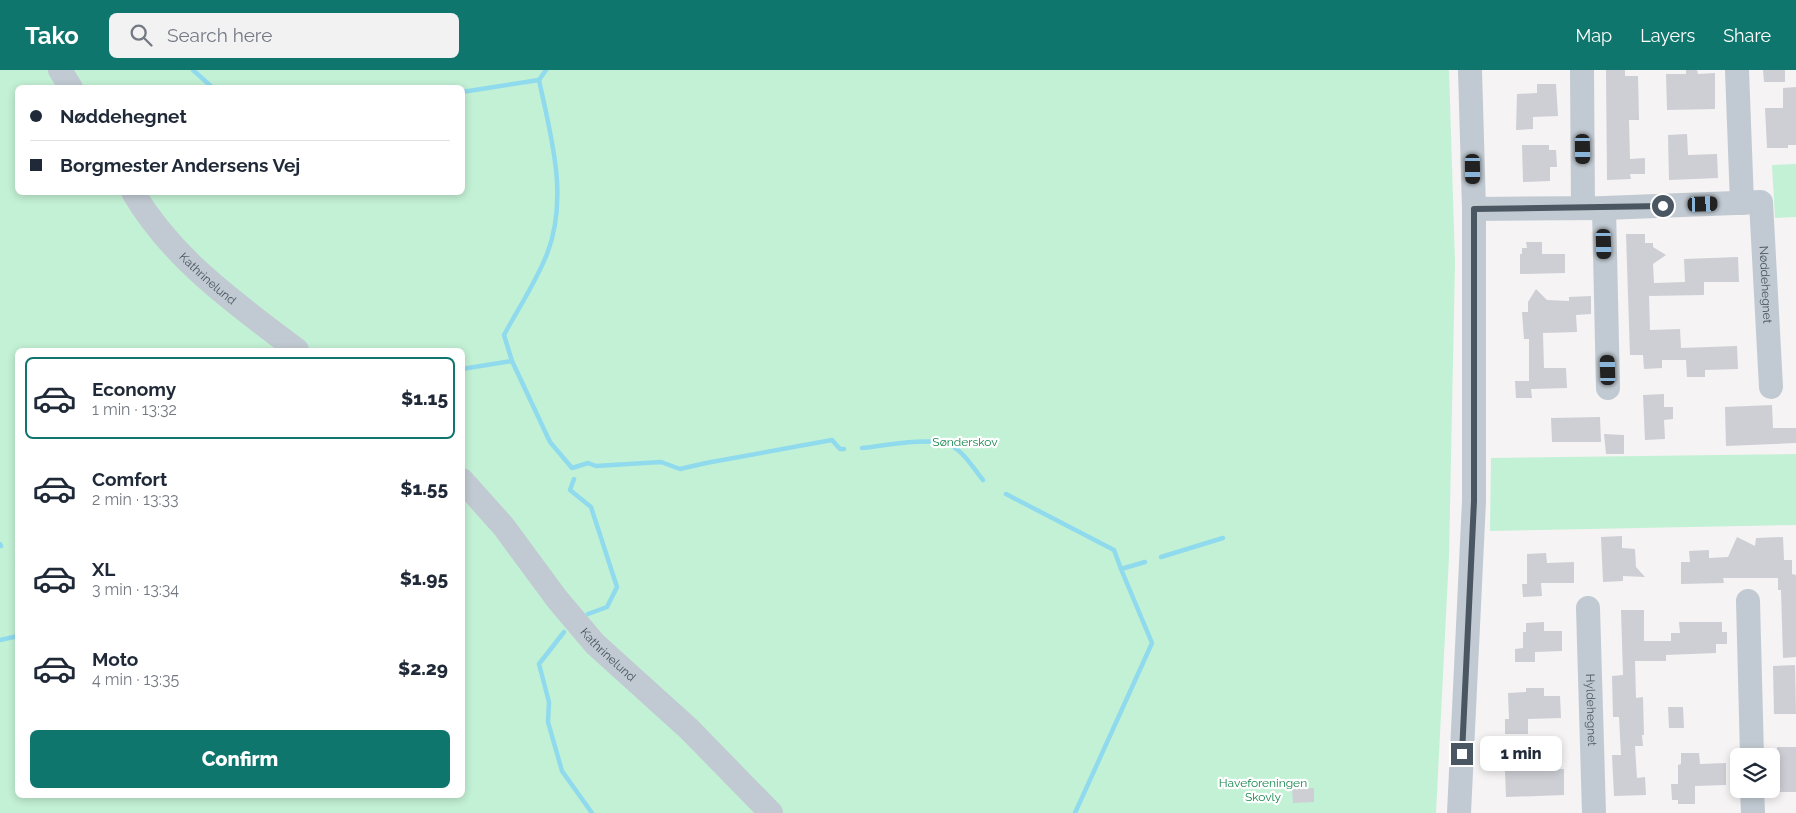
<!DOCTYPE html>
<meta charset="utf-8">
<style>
:root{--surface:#fff;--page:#f2f2f3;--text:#1f2937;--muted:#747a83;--line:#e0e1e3;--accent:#0f766e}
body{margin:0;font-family:Raleway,sans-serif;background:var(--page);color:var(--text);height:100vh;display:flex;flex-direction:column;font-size:19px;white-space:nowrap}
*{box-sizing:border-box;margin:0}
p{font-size:16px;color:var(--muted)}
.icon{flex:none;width:28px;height:28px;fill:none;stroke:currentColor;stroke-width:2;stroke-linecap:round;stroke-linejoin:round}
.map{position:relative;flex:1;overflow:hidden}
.panel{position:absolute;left:15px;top:278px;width:450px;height:450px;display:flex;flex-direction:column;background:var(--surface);border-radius:8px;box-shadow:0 2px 8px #0003}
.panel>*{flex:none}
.guide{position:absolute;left:15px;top:15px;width:450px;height:110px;border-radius:8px;box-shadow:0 2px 8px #0003;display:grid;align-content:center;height:110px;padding:0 15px;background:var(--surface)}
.tools{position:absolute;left:1730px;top:678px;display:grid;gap:10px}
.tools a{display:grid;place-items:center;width:50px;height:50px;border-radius:8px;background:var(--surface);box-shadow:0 2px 8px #0003;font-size:25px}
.end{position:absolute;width:22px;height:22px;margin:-11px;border:6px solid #4a5661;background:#fff;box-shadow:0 0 0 2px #fff}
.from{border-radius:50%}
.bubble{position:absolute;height:35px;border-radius:8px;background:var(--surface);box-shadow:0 2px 8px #0003;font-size:16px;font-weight:800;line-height:35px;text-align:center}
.car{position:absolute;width:15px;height:30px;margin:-15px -8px;border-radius:6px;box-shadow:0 0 4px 1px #0007;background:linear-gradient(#222 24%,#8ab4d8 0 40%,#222 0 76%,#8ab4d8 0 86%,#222 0)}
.guide b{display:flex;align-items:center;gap:18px;height:48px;font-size:19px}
.guide b+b{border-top:1px solid var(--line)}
.guide i{width:12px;height:12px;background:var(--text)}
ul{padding:9px 0 0;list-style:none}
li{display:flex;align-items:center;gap:15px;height:82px;margin:0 10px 8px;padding:0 5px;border:2px solid transparent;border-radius:8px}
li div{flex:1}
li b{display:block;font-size:19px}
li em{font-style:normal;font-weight:800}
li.current{border-color:var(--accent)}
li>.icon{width:45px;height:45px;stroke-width:1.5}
.primary-button{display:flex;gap:10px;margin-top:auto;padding:10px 15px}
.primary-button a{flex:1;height:58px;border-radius:8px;background:var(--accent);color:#fff;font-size:20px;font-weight:800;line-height:58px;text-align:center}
header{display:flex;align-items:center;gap:30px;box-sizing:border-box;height:70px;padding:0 25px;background:var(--accent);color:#fff}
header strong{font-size:24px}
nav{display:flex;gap:28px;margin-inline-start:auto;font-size:18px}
.search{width:350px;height:45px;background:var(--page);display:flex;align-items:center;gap:12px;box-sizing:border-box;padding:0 18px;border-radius:8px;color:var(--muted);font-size:19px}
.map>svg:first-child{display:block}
</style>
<header>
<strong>Tako</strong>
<div class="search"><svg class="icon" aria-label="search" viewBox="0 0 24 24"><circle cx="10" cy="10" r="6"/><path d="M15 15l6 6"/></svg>Search here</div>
<nav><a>Map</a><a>Layers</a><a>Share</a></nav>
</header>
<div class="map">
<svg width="1796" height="743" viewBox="0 0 1796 743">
<rect width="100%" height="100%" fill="#f5f3f3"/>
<g fill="#c3f1d5" fill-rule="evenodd">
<path d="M0,0H1449L1455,193L1449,486L1436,743H0ZM18,18H462V122H18ZM18,280H462V725H18Z"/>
<polygon points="1796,94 1796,147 1775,148 1772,95"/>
<polygon points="1796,384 1796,455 1490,461 1491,388"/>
</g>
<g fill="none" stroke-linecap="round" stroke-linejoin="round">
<g stroke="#90daee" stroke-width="4.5">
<polyline points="193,0 213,18"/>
<path d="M546,0L539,10C551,67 569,127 547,184C536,212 518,239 504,265L512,291L550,372L572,398L588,393L596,396L661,392L680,399L706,393L832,370L840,379H844"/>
<polyline points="462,22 539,10"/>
<polyline points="462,299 512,291"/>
<path d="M862,378C881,376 932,367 948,374C963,380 973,398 983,410"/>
<polyline points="574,409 570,420 591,437 617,517 607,537 588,544"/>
<polyline points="1006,424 1114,480 1121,499"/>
<polyline points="0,474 1,476"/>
<polyline points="1161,487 1223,468"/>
<polyline points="17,493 18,493"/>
<polyline points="564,562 539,594 549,632 548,652 562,701 592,743"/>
<polyline points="0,570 18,566"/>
<polyline points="1075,743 1152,573 1121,499 1145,492"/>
</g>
</g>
<g fill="#cdcfd5">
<polygon points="1606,0 1625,0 1625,6 1638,6 1639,50 1629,50 1630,89 1645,88 1645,104 1630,104 1631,109 1607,110"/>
<polygon points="1686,0 1697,0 1698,4 1715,3 1715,39 1667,40 1666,4 1686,4"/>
<polygon points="1763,0 1785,0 1785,12 1764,12"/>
<polygon points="1537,14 1556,14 1558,46 1533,47 1533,59 1516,60 1517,24 1537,23"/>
<polygon points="1796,17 1796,75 1788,75 1788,78 1767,78 1765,38 1783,38 1783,18"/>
<polygon points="1687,64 1688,85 1717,84 1718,108 1669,110 1668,65"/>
<polygon points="1522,75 1549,75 1549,80 1556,80 1557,97 1550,97 1550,111 1523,112"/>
<polygon points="1626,164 1645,164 1645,173 1653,173 1653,177 1666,185 1653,194 1654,213 1685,212 1684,189 1738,187 1739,212 1704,212 1704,225 1649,226 1650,260 1680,259 1681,278 1737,276 1738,299 1705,300 1705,307 1687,307 1686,290 1662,290 1662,298 1644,299 1643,285 1630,285"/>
<polygon points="1526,172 1542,172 1542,184 1565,184 1565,203 1520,204 1520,184 1522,184 1522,178 1527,178"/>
<polygon points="1536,219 1547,230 1569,231 1569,227 1591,226 1591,244 1576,245 1577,262 1543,263 1544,298 1566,298 1567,318 1531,319 1532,328 1516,328 1515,311 1529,311 1529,269 1524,269 1522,242 1528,242 1528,232"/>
<polygon points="1664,324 1664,337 1673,337 1673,349 1664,350 1665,369 1645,370 1643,325"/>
<polygon points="1772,335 1773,358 1796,358 1796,373 1726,376 1725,337"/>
<polygon points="1600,347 1601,372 1552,372 1551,348"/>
<polygon points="1604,364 1624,365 1624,384 1606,384"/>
<polygon points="1622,466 1622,478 1635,479 1636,497 1645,507 1623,506 1623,511 1603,512 1601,467"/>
<polygon points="1737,467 1755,476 1756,468 1783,467 1784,490 1792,490 1792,504 1796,505 1796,587 1783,588 1781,520 1778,520 1778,508 1723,508 1724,513 1681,514 1681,492 1690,492 1689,481 1709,480 1709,488 1728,487"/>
<polygon points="1546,483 1547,493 1574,492 1574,513 1541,513 1542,526 1523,527 1522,514 1527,514 1527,484"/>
<polygon points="1621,540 1644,540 1644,571 1671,571 1671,563 1680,563 1679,552 1722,552 1722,562 1727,562 1727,574 1716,574 1716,583 1666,585 1666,591 1635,591 1636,628 1643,627 1644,665 1642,665 1643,676 1635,676 1637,708 1645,707 1646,725 1614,726 1612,685 1621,685 1619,647 1613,647 1612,606 1623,605"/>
<polygon points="1544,552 1544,561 1562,561 1562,581 1535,582 1535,592 1515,592 1515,579 1523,578 1523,562 1526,562 1526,553"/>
<polygon points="1795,595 1796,644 1774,644 1773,596"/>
<polygon points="1526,618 1544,618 1544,626 1560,626 1561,648 1528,649 1528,664 1505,664 1505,649 1509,649 1508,623 1526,622"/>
<polygon points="1668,637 1683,637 1684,658 1669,658"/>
<polygon points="1777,677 1796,677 1796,722 1778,722"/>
<polygon points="1681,683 1699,683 1700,694 1726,693 1726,715 1695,716 1695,734 1678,734 1678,730 1672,730 1671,714 1678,714 1678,695 1681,694"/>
<polygon points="1564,699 1564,725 1506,727 1505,701"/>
<polygon points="1314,718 1314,732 1293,733 1292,719"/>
</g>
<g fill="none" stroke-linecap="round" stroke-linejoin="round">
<g stroke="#c1cad2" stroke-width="24">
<polyline points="60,0 71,18"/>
<polyline points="1582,0 1583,138"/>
<polyline points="1737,0 1742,133"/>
<path id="s1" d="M133,122C172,189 236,234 297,280"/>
<polyline points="1604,138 1608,318"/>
<path id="s2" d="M1474,139L1604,138L1761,132L1771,317"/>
<path id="s3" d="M462,410L504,457L557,529L595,574L689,659L771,743"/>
<polyline points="1748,531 1752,686"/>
<path id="s4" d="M1588,538L1594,743"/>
<polyline points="1752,719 1753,743"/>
<polyline points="1459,743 1474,431 1474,139 1470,0"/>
</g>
</g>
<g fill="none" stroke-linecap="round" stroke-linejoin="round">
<polyline stroke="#4a5661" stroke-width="6" points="1462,684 1474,431 1474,139 1663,136"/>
</g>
<g text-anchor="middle" stroke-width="4.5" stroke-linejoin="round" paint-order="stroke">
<g font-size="12" fill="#4a5661" stroke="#fff">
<text dy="4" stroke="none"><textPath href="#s1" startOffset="115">Kathrinelund</textPath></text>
<text dy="4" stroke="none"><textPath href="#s2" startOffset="370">Nøddehegnet</textPath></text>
<text dy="4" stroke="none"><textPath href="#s3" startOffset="228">Kathrinelund</textPath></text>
<text dy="4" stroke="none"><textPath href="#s4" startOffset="102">Hyldehegnet</textPath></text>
</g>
<g font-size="12" fill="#17864f" stroke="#fff">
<text x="965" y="376">Sønderskov</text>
<text x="1263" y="717">Haveforeningen<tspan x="1263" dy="14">Skovly</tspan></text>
</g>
</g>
</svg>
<div class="tools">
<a><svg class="icon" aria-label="layers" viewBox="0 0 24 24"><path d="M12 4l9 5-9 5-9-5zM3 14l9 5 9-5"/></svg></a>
</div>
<i class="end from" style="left:1663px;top:136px"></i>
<i class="end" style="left:1462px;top:684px"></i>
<div class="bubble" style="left:1480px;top:666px;width:82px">1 min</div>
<i class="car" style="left:1583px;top:79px;rotate:179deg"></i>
<i class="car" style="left:1473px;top:99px;rotate:179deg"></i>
<i class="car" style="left:1703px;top:134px;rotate:88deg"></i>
<i class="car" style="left:1604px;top:174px;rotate:178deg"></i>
<i class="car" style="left:1608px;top:300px;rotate:358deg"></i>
<div class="guide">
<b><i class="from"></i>Nøddehegnet</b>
<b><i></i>Borgmester Andersens Vej</b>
</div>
<section class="panel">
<ul>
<li class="current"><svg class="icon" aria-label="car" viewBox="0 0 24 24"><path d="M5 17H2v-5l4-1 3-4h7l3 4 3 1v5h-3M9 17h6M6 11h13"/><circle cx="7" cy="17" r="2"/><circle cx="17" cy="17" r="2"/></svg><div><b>Economy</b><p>1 min · 13:32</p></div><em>$1.15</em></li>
<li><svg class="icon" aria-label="car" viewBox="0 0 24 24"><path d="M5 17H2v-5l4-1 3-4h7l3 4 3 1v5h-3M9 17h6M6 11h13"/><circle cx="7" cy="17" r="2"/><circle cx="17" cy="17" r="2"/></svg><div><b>Comfort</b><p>2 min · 13:33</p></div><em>$1.55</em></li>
<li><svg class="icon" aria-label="car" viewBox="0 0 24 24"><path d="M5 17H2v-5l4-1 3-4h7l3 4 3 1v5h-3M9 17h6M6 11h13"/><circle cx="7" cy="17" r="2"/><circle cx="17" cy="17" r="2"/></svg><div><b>XL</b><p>3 min · 13:34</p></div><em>$1.95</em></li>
<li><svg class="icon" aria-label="car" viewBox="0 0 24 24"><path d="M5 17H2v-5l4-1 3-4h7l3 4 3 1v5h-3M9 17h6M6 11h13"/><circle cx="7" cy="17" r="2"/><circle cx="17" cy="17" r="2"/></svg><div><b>Moto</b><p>4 min · 13:35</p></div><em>$2.29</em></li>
</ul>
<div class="primary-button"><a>Confirm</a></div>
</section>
</div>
